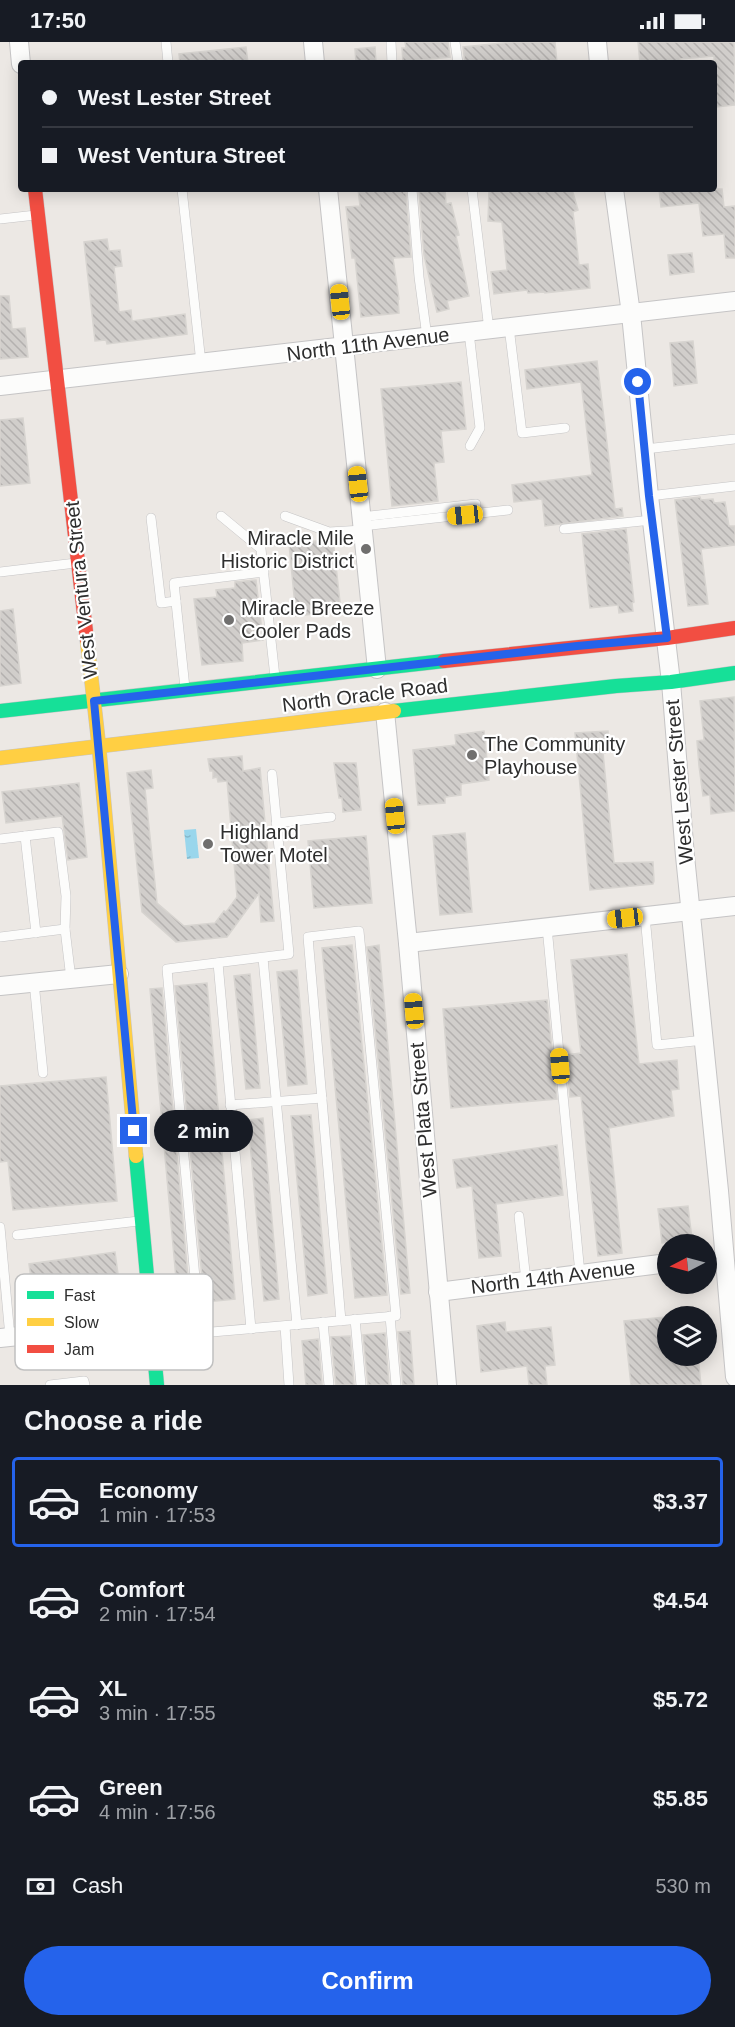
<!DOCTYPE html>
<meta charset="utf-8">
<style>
:root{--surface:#171b24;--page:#242831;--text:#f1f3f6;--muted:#9ea1a6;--line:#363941;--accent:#2563eb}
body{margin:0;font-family:Helvetica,sans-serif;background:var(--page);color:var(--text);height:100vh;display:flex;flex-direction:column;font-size:22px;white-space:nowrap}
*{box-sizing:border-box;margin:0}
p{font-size:20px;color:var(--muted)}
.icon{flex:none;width:33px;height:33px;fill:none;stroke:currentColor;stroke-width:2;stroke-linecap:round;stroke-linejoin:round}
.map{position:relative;height:1343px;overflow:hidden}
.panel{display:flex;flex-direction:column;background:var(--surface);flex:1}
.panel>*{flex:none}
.banner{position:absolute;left:18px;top:18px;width:699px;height:132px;border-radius:6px;box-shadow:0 3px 15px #0003;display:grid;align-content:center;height:132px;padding:0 24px;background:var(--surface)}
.needle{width:39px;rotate:264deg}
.tools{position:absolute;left:657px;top:1192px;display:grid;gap:12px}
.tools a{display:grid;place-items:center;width:60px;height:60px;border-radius:50%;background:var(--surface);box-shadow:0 3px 15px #0003;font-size:30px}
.end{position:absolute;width:27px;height:27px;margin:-14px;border:8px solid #2563eb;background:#fff;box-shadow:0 0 0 3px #fff}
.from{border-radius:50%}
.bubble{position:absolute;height:42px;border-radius:21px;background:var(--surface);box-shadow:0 3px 15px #0003;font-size:20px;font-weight:700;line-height:42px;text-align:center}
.car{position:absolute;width:18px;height:36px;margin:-18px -9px;border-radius:8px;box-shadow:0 0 4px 2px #0007;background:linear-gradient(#f5c518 24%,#345 0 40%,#f5c518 0 76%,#345 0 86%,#f5c518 0)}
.banner b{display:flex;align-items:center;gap:21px;height:57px;font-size:22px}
.banner b+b{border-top:2px solid var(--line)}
.banner i{width:15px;height:15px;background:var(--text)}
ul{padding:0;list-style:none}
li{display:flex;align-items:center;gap:18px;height:90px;margin:0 12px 9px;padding:0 12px;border:3px solid transparent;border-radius:6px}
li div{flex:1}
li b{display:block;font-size:22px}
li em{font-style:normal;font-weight:700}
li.current{border-color:var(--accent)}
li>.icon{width:54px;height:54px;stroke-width:1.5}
h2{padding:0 24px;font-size:27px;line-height:72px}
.pay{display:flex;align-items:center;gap:15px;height:66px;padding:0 24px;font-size:22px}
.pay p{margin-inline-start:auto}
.cta{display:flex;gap:12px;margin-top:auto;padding:12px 24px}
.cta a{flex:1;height:69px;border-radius:36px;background:var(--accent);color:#fff;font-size:24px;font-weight:700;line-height:69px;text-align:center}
.status{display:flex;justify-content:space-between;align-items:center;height:42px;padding:0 30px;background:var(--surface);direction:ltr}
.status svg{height:16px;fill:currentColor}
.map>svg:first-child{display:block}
</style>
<div class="status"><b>17:50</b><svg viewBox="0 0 49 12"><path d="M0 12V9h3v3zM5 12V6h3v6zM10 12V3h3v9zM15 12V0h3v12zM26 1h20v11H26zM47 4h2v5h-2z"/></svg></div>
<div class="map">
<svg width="735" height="1343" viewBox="0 0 735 1343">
<defs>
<pattern id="water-ripples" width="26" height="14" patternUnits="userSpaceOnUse" patternTransform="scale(1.5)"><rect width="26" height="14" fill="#99d6ec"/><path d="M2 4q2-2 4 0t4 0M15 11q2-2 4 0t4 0" fill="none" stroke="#84b8cb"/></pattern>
<pattern id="building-back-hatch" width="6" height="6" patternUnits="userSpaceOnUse" patternTransform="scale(1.5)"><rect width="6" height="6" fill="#d1cecb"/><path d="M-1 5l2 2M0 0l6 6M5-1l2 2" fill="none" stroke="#b4b1af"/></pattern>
</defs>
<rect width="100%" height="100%" fill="#ece8e4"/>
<polygon fill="url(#water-ripples)" points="196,787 199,816 187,817 184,788"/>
<g fill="url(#building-back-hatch)" stroke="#d7d4d0" stroke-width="1.5">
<polygon points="405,0 448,0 450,15 403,20 402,6 406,6"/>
<polygon points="512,0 555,0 557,21 465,21 463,5"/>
<polygon points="638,0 734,0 735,63 716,65 714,14 680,17 680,21 640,21"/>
<polygon points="246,5 248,21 180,21 179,12"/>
<polygon points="375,5 376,21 356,21 355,7"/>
<polygon points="358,147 403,147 404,151 406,151 411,215 393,216 399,257 398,257 399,271 361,275 355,216 352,216 346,165 360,164"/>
<polygon points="445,147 446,162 451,161 459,193 456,194 469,254 447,259 449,267 437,270 424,213 419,150"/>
<polygon points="536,147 572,147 578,168 573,170 579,223 588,222 590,246 545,251 545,250 528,251 527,248 494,252 491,230 507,228 502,180 488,179 489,148 537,150"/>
<polygon points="659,147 722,147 724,165 735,164 735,216 726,216 724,192 703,194 699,161 661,165"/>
<polygon points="107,197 109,209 120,208 122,224 114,225 119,270 131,268 132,279 185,272 187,292 107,302 106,298 95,299 84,200"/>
<polygon points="692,211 694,230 670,233 668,213"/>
<polygon points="0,254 9,254 12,287 25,286 28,315 0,317"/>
<polygon points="693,299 697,341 674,344 670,301"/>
<polygon points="597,319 615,467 622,466 623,474 545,484 542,457 514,460 512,443 592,433 581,340 527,347 525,328"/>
<polygon points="461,340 466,387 441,389 444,420 434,421 438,459 392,464 381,347"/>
<polygon points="23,376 30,441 0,444 0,378"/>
<polygon points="700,455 701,458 713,457 714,461 725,460 729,484 735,484 735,503 701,507 708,562 688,564 675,458"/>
<polygon points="626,487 634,560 632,561 633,569 619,571 618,563 590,566 582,492"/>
<polygon points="333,497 341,569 296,574 289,502"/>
<polygon points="256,538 263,598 242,601 243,619 202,623 194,557 217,555 216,548 235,546 235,540"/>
<polygon points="13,567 21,641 0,644 0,569"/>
<polygon points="734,655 735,769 711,772 710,753 703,754 699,724 697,699 704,698 700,659"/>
<polygon points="484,689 489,738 461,742 461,753 445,755 445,761 418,763 413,708 456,703 455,693"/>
<polygon points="608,689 610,710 603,711 614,821 653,820 654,839 653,842 590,848 575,691"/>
<polygon points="242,714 243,729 260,726 274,879 261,880 259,851 227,895 176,900 142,870 127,731 151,728 153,746 145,747 157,861 184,884 215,881 224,869 226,870 237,855 227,739 218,740 217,735 213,736 213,729 210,729 208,717"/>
<polygon points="334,721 356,721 361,768 343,770 342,756 339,756"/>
<polygon points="79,741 87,815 68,818 62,774 6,781 2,750"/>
<polygon points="465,791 472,870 440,873 433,794"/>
<polygon points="366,794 372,861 314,866 308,799"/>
<polygon points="352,903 387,1253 355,1256 322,906"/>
<polygon points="379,903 410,1251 401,1252 367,905"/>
<polygon points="627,912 639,1022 677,1018 679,1047 671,1048 674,1074 609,1086 622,1211 598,1214 581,1054 570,1055 566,1013 581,1011 571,918"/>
<polygon points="297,928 307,1042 288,1044 277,930"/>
<polygon points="250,932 260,1046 246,1047 234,934"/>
<polygon points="207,941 235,1257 206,1260 204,1257 175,944"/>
<polygon points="162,946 190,1258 178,1259 150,947"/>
<polygon points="547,958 557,1057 451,1066 443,967"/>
<polygon points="106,1035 117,1159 13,1168 8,1119 0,1120 0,1044"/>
<polygon points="311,1073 327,1251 308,1254 291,1074"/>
<polygon points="263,1076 279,1257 264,1259 248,1078"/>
<polygon points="557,1103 563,1153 496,1162 501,1214 479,1216 472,1144 457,1146 453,1118"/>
<polygon points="688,1164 692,1197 662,1201 658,1167"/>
<polygon points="115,1210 121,1254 35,1266 29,1222"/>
<polygon points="665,1275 668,1314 698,1314 701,1343 631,1343 624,1279"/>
<polygon points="505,1280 506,1290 551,1285 555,1323 545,1324 547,1343 529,1343 527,1324 481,1330 477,1284"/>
<polygon points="410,1289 414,1343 403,1343 398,1290"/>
<polygon points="385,1291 389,1343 368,1343 363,1293"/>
<polygon points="350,1294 354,1343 336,1343 331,1295"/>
<polygon points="318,1297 322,1343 306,1343 302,1299"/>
</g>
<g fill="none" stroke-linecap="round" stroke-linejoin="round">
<g stroke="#c5c4c5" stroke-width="10">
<g id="lane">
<polyline points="166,0 168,21"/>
<polyline points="391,0 392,21"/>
<polyline points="455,0 458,21"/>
<polyline points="182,147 201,321"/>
<polyline points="412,147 419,235 427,295"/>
<polyline points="472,147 489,288"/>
<polyline points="0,177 36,173"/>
<polyline points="509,285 522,391 565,386"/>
<polyline points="469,290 480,386 470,404"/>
<polyline points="645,407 735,397"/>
<polyline points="649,454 735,444"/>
<polyline points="221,474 261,507 275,635"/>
<polyline points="285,474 329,490 363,488"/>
<polyline points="361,475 476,462"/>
<polyline points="151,476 161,561 176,559"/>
<polyline points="362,484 508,468"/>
<polyline points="564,487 652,478"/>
<polyline points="0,530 76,521"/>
<polyline points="185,646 174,541 264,530"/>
<polyline points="272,732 289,912 167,927 200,1291 396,1274 359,889 308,895 341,1279"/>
<polyline points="276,781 331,775"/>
<polyline points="25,794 58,790 66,854 65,887"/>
<polyline points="0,797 25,794 36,891"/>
<polyline points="645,874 657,1003 704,998"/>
<polyline points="547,885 580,1232"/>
<polyline points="0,895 65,887 71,937"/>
<polyline points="263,916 297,1283"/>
<polyline points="218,921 251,1287"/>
<polyline points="34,940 43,1031"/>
<polyline points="230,1063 322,1056"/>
<polyline points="519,1174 526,1239"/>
<polyline points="0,1185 10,1295"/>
<polyline points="17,1193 139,1179"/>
<polyline points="390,1274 396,1343"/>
<polyline points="355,1277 361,1343"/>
<polyline points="323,1280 329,1343"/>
<polyline points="285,1284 289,1343"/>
<polyline points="50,1343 84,1339 85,1343"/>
</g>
</g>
<g stroke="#c5c4c5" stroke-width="20">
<g id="street">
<polyline points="19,0 21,22"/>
<polyline points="313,0 315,21"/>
<polyline points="597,0 599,21"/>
<polyline points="328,147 377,627"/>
<polyline points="614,147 631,272 649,454 671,640 685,814 719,1149 735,1335"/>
<polyline points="0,344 735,259"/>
<polyline points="385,670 408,901 447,1343"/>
<polyline points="408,901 735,864"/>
<polyline points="0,944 119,932"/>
<polyline points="438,1250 668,1221"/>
<polyline points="0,1296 151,1280"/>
</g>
</g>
<g stroke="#c5c4c5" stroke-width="15">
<g id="fast">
<polyline points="0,669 444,619"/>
<polyline points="394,669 616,644 671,640 735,631"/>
<polyline points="136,1114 157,1343"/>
</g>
</g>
<g stroke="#c5c4c5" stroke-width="15">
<g id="slow">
<polyline points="87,598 99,705 136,1114"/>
<polyline points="0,716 394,669"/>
</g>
</g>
<g stroke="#c5c4c5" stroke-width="15">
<g id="jam">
<polyline points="35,147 87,598"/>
<polyline points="444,619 667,596 735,586"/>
</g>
</g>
<use href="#lane" stroke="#fcfcfb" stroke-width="9"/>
<use href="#street" stroke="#fcfcfb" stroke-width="18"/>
<use href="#fast" stroke="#16e098" stroke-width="14"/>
<use href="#slow" stroke="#ffcf43" stroke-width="14"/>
<use href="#jam" stroke="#f24e42" stroke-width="14"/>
</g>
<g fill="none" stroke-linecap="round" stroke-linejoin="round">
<polyline stroke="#2563eb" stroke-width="8" points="134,1089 94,659 577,604 667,596 649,454 638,340"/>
</g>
<g fill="#706f6e" stroke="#fff" stroke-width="2">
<circle cx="366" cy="507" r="6"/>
<circle cx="229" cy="578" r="6"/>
<circle cx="472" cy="713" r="6"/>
<circle cx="208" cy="802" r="6"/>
</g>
<g text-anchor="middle" stroke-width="4.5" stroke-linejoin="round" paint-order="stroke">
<g font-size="20" fill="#2e2e2e" stroke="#fff">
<text transform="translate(368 302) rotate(-7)" y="7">North 11th Avenue</text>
<text transform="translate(81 548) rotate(-96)" y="7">West Ventura Street</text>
<text transform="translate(365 653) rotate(-7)" y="7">North Oracle Road</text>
<text transform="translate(679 740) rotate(-95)" y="7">West Lester Street</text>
<text transform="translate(423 1078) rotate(-95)" y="7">West Plata Street</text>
<text transform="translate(553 1235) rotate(-7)" y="7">North 14th Avenue</text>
</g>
<g font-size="20" fill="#2e2e2e" stroke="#fff" text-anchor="start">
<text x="354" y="503" text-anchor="end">Miracle Mile<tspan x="354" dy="23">Historic District</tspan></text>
<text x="241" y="573">Miracle Breeze<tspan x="241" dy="23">Cooler Pads</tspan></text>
<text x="484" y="709">The Community<tspan x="484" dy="23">Playhouse</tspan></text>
<text x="220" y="797">Highland<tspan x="220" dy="23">Tower Motel</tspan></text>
</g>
</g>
<rect x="15" y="1232" width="198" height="96" rx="9" fill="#fff" stroke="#c0c0c0" stroke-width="1.5"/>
<rect x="27" y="1249" width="27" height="8" fill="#16e098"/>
<rect x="27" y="1276" width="27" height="8" fill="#ffcf43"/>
<rect x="27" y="1303" width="27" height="8" fill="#f24e42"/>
<g font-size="16" fill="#2e2e2e">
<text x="64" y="1259">Fast</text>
<text x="64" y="1286">Slow</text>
<text x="64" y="1313">Jam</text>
</g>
</svg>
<div class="tools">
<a><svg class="needle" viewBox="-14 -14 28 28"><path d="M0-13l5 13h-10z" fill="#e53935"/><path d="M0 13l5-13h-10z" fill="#9ea1a6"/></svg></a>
<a><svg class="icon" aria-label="layers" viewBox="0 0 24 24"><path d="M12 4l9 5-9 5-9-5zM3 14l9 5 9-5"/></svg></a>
</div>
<i class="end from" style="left:638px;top:340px"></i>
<i class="end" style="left:134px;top:1089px"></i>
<div class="bubble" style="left:154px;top:1068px;width:99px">2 min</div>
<i class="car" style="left:340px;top:260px;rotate:354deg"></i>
<i class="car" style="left:358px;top:442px;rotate:354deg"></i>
<i class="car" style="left:465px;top:473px;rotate:264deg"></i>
<i class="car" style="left:395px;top:774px;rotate:354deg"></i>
<i class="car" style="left:625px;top:876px;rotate:263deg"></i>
<i class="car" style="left:414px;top:969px;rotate:355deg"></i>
<i class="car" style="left:560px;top:1024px;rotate:355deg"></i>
<div class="banner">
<b><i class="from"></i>West Lester Street</b>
<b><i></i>West Ventura Street</b>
</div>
</div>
<section class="panel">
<h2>Choose a ride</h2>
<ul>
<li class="current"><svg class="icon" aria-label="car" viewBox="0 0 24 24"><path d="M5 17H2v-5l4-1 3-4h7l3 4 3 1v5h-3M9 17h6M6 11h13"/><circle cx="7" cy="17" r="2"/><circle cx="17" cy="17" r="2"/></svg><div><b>Economy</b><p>1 min · 17:53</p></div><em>$3.37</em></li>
<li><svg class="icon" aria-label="car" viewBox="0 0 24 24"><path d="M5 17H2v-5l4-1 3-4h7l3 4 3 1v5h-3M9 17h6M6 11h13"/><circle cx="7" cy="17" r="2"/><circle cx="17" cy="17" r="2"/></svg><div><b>Comfort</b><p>2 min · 17:54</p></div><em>$4.54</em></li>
<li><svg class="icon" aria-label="car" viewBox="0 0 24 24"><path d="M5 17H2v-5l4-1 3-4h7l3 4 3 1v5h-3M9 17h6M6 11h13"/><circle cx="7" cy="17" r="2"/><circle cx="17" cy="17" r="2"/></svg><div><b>XL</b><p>3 min · 17:55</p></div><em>$5.72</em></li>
<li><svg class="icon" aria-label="car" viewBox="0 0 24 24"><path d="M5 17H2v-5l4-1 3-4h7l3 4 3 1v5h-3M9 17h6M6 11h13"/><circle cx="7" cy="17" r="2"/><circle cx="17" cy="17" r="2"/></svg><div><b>Green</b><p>4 min · 17:56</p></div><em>$5.85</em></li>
</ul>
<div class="pay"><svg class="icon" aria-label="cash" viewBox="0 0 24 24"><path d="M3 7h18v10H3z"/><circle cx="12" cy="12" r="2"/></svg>Cash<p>530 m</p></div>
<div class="cta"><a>Confirm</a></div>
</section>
